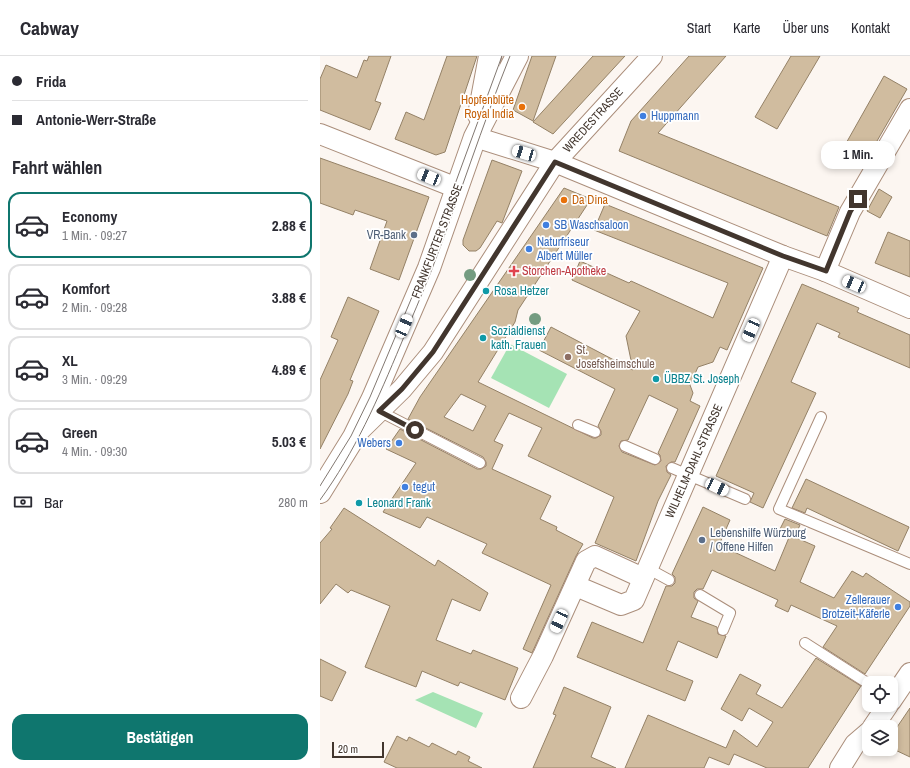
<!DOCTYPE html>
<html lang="de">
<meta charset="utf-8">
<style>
:root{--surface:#fff;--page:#f7f7f7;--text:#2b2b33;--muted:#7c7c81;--line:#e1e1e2;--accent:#0f766e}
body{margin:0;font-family:"Archivo Narrow",sans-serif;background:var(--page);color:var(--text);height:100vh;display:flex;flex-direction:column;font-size:15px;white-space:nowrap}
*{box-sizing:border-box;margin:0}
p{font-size:13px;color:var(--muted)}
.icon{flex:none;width:22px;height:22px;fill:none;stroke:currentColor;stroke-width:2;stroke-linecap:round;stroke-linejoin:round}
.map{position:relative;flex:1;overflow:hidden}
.drawer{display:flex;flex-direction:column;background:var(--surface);width:320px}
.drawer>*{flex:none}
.top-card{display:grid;align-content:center;height:88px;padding:0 12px;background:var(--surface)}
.buttons{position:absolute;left:542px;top:620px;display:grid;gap:8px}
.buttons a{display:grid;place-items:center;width:36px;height:36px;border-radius:8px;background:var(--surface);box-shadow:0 2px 6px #0003;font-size:20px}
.scale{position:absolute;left:12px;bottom:10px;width:52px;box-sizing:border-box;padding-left:4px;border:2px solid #42362e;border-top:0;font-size:11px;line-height:14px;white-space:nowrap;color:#42362e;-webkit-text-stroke:3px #fff;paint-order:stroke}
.end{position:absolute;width:18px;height:18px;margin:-9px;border:5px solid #42362e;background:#fff;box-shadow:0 0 0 2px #fff}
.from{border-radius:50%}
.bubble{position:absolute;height:28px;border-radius:12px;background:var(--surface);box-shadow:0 2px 6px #0003;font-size:13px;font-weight:700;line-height:28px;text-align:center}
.car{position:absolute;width:12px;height:24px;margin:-12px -6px;border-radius:5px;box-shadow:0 0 3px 1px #0007;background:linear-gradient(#fff 24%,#345 0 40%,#fff 0 76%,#345 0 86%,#fff 0)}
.top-card b{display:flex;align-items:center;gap:14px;height:38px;font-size:15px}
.top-card b+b{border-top:1px solid var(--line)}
.top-card i{width:10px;height:10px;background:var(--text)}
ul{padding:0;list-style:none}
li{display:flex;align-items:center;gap:12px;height:66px;margin:0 8px 6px;padding:0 4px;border:2px solid var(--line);border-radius:12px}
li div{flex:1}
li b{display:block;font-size:15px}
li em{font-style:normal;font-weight:700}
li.current{border-color:var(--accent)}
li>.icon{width:36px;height:36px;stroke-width:1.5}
h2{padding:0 12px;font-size:18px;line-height:48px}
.pay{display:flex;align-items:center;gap:10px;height:44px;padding:0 12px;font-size:15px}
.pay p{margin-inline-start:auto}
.cta{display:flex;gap:8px;margin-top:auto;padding:8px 12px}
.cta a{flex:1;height:46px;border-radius:12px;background:var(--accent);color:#fff;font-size:16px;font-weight:700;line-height:46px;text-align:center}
header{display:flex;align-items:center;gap:24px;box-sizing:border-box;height:56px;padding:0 20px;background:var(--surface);border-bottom:1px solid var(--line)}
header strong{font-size:19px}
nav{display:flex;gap:22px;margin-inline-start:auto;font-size:14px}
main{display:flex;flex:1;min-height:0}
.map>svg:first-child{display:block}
</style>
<header>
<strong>Cabway</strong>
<nav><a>Start</a><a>Karte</a><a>Über uns</a><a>Kontakt</a></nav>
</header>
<main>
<section class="drawer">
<div class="top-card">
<b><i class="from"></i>Frida</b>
<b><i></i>Antonie-Werr-Straße</b>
</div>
<h2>Fahrt wählen</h2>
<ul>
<li class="current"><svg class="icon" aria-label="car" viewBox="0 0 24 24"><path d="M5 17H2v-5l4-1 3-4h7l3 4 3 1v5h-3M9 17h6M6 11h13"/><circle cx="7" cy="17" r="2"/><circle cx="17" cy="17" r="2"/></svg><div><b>Economy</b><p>1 Min. · 09:27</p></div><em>2.88 €</em></li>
<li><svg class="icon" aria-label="car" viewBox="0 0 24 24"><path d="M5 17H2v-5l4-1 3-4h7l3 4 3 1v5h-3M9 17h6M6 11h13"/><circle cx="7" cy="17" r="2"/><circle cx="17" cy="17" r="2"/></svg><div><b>Komfort</b><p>2 Min. · 09:28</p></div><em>3.88 €</em></li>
<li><svg class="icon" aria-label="car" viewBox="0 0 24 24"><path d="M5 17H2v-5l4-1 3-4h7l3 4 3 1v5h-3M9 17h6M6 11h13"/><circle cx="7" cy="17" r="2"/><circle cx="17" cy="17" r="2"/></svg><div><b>XL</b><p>3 Min. · 09:29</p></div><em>4.89 €</em></li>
<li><svg class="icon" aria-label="car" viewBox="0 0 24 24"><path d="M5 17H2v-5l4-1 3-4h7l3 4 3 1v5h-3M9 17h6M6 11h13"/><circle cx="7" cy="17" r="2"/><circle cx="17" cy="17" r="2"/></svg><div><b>Green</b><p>4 Min. · 09:30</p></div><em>5.03 €</em></li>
</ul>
<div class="pay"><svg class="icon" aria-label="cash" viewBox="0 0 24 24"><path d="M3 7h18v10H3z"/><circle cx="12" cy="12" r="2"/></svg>Bar<p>280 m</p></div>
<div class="cta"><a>Bestätigen</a></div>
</section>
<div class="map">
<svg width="590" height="712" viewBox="0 0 590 712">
<rect width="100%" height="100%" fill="#fcf6f1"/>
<g fill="#a5e3b4">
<polygon points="190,288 247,318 229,352 171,322"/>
<polygon points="113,636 163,657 156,672 95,644"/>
</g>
<g fill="#d0bc9f" stroke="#948166" fill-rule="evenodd">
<polygon points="49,0 71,0 55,45 61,47 50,74 0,54 0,23 6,9 37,22 44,4 47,5"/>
<polygon points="127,0 157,0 125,96 116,99 75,83 86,56 104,64"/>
<polygon points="212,0 236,0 213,65 193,54"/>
<polygon points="273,0 305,0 233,78 213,66"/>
<polygon points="369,0 406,0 338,77 519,151 507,180 299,95 311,65"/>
<polygon points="471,0 500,0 457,73 435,61"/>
<polygon points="564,20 587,33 542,111 520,98"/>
<polygon points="0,102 109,141 79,224 50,213 67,165 35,154 33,159 0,147"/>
<polygon points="172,104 202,115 182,167 177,165 160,192 156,195 149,195 143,189 143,184"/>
<path d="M244,132L271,143L198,254L195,266L158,326L273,382H276L281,379V375L278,370L295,333L219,294L231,271L313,314L306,280L320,255L252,224L260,205L309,227L311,225L393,262L408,227L274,174L285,148L443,212L407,294L400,291L393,306L378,311L370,329L373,337L370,345L380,350L355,406H351L346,410L347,416L351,419L338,445L316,505L275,487L294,441L208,400L222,372L189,357L174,385L183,389L172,413L231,440L220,463L237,471L236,474L263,488L256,500L212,597L203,593L231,529L162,497L167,488L107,461L100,472L63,456L96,407L66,393L80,373L157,413H161L166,410V406L163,401L88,363L100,341ZM141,338L166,350L153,375L124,361ZM329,339L358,353L338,397L340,399L341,405L335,409L302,396L299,390L301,385L308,384Z"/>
<polygon points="559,133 572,141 560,162 547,155"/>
<polygon points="568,176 590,185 590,221 555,207"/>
<polygon points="482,228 539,252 537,256 590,279 590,312 518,281 520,277 497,267 471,326 496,337 443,452 430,446 434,437 396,420"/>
<polygon points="28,241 59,255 30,324 33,325 28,338 0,393 0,324 18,284 11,281"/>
<polygon points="486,423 589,471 578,495 487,452 485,457 472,452"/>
<polygon points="383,451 410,464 399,489 455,515 470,479 495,490 480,526 514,542 532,515 543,521 546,517 590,546 590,550 545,618 503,591 517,570 471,549 468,556 455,550 458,544 392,514 383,533 377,533 374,536 374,542 378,545 371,561 397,571 398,578 406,580 397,602 358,585 346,614 373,625 365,645 257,601 272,566 323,587 346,530 352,530 355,527 355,521 352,518"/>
<polygon points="24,452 115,510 118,504 168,537 160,555 132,543 116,584 151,598 153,594 198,612 185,644 140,626 138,630 102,615 96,631 45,611 70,550 31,534 28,537 16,528 0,548 0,487 12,473 10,472"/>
<polygon points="465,463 480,469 475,480 460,473"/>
<polygon points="496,602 541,630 488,712 447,712 414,698 409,709 389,701 384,712 305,712 328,659 406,692 414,674 437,691 453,666 429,652 422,665 401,653 420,618 441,629 436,638 462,652"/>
<polygon points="0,603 26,616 12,645 0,640"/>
<polygon points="244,631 291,651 271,701 296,712 213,712 236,659 233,658"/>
<polygon points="590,652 590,701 571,692 571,680"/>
<polygon points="77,680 87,685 89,681 109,691 112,687 136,699 138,695 150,701 148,705 162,712 77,712 64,706"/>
</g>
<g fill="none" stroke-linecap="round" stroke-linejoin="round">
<g stroke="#ab8e7b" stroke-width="12">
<g id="service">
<polyline points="59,355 160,407"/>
<polyline points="501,361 459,453 590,508"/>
<polyline points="258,369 275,376"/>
<polyline points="305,390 335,403"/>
<polyline points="352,412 425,443"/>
<polyline points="327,512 349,524"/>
<polyline points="380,539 410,557 403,574"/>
<polyline points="485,587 549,628"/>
</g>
</g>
<g stroke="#ab8e7b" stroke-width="22">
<g id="minor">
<polyline points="0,78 137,132"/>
<polyline points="155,81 235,106 463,200 505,215 590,252"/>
<polyline points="505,215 530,156 590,53"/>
<polyline points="39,375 82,333 113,296 235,106 332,0"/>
<polyline points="256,530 301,549 314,544 463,200"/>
<polyline points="201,642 223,600 266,505 275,500 323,522"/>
<polyline points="571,645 590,617"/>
<polyline points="553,671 568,649"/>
<polyline points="520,712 535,688 549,676"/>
</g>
</g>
<g stroke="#ab8e7b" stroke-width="24">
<g id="tertiary">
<polyline points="159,59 170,0"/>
<polyline points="0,436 34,381 53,342 109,212 155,81 197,0"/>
</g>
</g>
<use href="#service" stroke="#fff" stroke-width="10"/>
<use href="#minor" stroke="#fff" stroke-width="20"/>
<use href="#tertiary" stroke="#fff" stroke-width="22"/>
<g stroke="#827871" stroke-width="1">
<polyline points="0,430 31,380 50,341 105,210 182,0"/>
<path d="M0,444C35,396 58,343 81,288C91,263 102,239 112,213C139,142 162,70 190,0"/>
</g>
</g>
<g fill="#749c81">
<circle cx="150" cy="219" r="6"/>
<circle cx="215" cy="263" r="6"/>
</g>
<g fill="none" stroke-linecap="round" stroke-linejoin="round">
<polyline stroke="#42362e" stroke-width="5" points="95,374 59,355 82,333 113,296 235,106 463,200 506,215 530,156 538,143"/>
</g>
<g fill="#e8710a" stroke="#fff" stroke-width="1.5">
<circle cx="202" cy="51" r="4"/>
<circle cx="244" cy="144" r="4"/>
</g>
<g fill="#3f7fe0" stroke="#fff" stroke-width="1.5">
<circle cx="323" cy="60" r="4"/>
<circle cx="226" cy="169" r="4"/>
<circle cx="209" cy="193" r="4"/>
<circle cx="79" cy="387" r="4"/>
<circle cx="85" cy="431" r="4"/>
<circle cx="578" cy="551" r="4"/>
</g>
<g fill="#5c6f8a" stroke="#fff" stroke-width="1.5">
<circle cx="94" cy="179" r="4"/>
<circle cx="382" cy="484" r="4"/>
</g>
<path fill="#e0444e" stroke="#fff" stroke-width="1.5" d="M192 209h4v4h4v4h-4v4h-4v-4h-4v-4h4z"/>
<g fill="#0f9aa8" stroke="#fff" stroke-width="1.5">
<circle cx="166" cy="235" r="4"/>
<circle cx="163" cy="282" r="4"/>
<circle cx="336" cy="323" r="4"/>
<circle cx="39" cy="447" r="4"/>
</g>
<circle fill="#8d6e63" stroke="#fff" stroke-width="1.5" cx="248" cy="301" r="4"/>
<g text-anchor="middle" stroke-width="3.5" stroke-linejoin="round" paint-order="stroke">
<g font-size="12" fill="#c56008" stroke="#fff" text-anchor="end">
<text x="194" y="48">Hopfenblüte<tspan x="194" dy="14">Royal India</tspan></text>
<text x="252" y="148" text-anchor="start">Da Dina</text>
</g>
<g font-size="12" fill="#366cbe" stroke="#fff" text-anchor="start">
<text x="331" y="64">Huppmann</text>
<text x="234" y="173">SB Waschsaloon</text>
<text x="217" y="190">Naturfriseur<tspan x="217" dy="14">Albert Müller</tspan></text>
<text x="71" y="391" text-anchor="end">Webers</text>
<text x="93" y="435">tegut</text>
<text x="570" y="548" text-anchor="end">Zellerauer<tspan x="570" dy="14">Brotzeit-Käferle</tspan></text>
</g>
<g font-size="12" fill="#42362e" stroke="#fff">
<text transform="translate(273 64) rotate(-48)" y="4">WREDESTRASSE</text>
<text transform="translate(117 185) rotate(-69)" y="4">FRANKFURTER STRASSE</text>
<text transform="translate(374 405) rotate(-66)" y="4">WILHELM-DAHL-STRASSE</text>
</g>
<g font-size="12" fill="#4e5e75" stroke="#fff" text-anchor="end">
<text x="86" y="183">VR-Bank</text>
<text x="390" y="481" text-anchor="start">Lebenshilfe Würzburg<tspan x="390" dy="14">/ Offene Hilfen</tspan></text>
</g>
<g font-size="12" fill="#be3a42" stroke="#fff" text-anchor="start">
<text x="202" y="219">Storchen-Apotheke</text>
</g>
<g font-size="12" fill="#0d838f" stroke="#fff" text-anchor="start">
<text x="174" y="239">Rosa Hetzer</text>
<text x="171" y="279">Sozialdienst<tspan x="171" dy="14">kath. Frauen</tspan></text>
<text x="344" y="327">ÜBBZ St. Joseph</text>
<text x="47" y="451">Leonard Frank</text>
</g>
<g font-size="12" fill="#785e54" stroke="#fff" text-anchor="start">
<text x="256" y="298">St.<tspan x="256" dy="14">Josefsheimschule</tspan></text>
</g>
</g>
</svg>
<div class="buttons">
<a><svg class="icon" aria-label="locate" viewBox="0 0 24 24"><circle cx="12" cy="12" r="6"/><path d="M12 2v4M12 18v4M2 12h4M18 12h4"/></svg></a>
<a><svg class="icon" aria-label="layers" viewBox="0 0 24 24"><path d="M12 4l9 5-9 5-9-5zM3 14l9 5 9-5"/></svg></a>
</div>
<div class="scale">20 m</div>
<i class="end from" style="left:95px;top:374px"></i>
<i class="end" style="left:538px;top:143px"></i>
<div class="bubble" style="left:501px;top:85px;width:74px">1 Min.</div>
<i class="car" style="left:204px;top:97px;rotate:287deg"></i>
<i class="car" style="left:109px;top:121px;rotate:292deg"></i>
<i class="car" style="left:534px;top:228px;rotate:293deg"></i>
<i class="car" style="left:84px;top:270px;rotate:23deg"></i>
<i class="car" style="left:431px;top:274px;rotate:204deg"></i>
<i class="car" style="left:397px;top:431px;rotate:115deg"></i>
<i class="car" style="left:239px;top:565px;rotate:205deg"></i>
</div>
</main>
